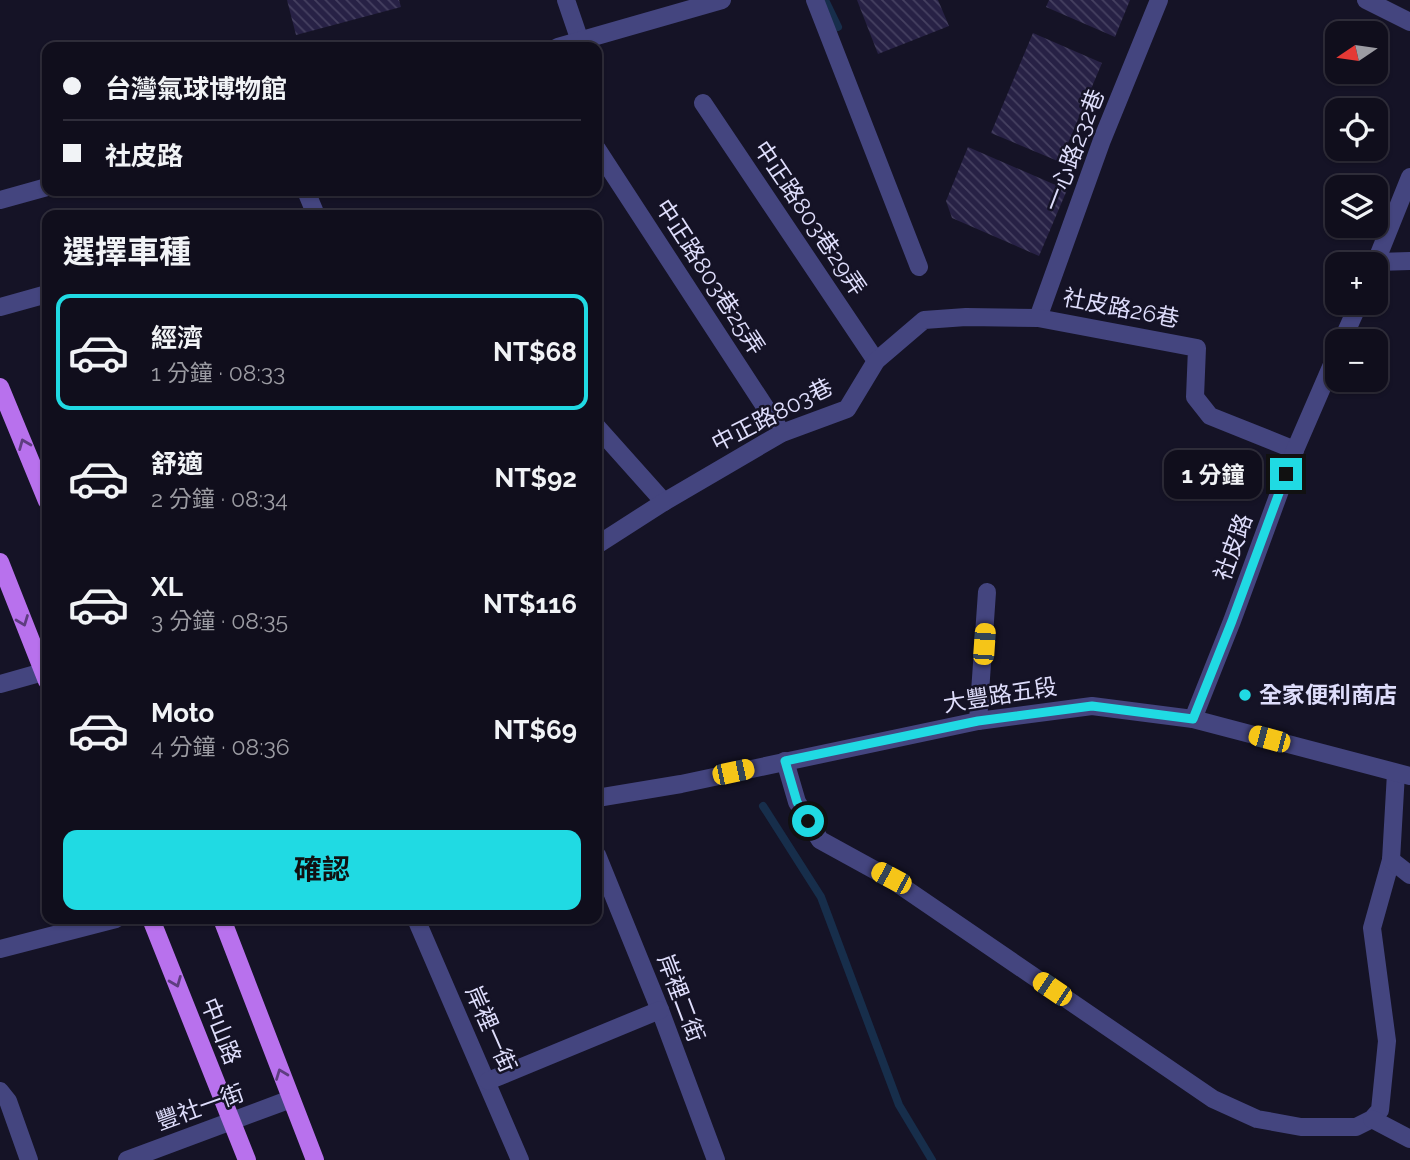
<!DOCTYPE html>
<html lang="zh-TW">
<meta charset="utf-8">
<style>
:root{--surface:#100e1c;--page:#1e1c29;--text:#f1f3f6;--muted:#9c9ca3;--line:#302e3b;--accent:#20dae3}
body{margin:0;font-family:Raleway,"Noto Sans TC",sans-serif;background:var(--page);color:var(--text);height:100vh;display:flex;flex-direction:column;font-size:26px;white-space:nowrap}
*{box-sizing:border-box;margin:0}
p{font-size:23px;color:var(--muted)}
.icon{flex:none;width:38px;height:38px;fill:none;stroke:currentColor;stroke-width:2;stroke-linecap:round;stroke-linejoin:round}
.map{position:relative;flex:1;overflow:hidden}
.drawer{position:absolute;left:42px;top:210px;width:560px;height:714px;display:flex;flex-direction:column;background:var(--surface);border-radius:14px;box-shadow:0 2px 5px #0004,0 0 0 2px var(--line)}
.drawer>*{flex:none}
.hud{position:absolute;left:42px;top:42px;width:560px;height:154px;border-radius:14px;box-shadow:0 2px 5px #0004,0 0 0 2px var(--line);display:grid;align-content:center;height:154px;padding:0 21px;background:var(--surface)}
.needle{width:46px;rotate:257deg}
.tools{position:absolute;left:1325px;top:21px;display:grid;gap:14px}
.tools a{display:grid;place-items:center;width:63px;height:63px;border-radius:14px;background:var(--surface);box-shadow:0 2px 5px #0004,0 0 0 2px var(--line);font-size:35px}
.end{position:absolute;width:32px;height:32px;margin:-16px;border:9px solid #20dae3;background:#111;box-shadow:0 0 0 4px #111}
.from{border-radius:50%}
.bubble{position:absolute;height:49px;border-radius:14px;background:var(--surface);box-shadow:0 2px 5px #0004,0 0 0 2px var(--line);font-size:23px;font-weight:700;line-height:49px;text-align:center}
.car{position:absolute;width:21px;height:42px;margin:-21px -10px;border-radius:9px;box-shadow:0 0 5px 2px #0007;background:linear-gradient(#f5c518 24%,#345 0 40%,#f5c518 0 76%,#345 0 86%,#f5c518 0)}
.hud b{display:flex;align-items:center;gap:24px;height:66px;font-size:26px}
.hud b+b{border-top:2px solid var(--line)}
.hud i{width:18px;height:18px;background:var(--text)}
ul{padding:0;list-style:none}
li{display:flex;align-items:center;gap:21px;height:116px;margin:0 14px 10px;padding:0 7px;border:4px solid transparent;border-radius:14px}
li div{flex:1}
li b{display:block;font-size:26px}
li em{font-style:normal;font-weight:700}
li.on{border-color:var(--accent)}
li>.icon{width:63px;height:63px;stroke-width:1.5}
h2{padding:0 21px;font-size:32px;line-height:84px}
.action{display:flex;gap:14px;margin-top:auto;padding:14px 21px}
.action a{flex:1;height:80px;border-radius:14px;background:var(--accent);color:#111;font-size:28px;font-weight:700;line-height:80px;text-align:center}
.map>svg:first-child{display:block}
</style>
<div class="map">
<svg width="1410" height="1160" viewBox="0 0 1410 1160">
<defs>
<pattern id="building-back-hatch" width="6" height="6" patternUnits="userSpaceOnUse" patternTransform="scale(1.75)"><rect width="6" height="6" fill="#272145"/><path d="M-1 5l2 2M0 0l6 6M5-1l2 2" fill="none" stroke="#464161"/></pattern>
</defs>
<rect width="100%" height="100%" fill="#151326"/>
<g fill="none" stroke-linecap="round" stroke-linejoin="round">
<g stroke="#172e4b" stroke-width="8">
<polyline points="825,0 838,27"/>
<polyline points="763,806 821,897 899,1105 932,1160"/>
</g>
</g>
<g fill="url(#building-back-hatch)">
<polygon points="287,0 399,0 401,7 296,35"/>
<polygon points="857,0 938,0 949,26 878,54"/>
<polygon points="1049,0 1130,0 1115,37 1046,7"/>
<polygon points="1033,33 1102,63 1060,162 991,133"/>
<polygon points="968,147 1067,190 1039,256 952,218 946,201"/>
</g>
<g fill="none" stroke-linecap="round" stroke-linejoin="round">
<g stroke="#44457f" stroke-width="18">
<polyline points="566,0 580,41"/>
<polyline points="815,0 919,267"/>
<polyline points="1366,0 1410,22"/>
<polyline points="558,47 722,0"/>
<polyline points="703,103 876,361"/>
<polyline points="597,149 782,433"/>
<polyline points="306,191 316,215"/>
<polyline points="0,200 47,187"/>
<polyline points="1377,262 1410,261"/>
<polyline points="1375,264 1410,177"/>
<polyline points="0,307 47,294"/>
<polyline points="1038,318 1102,140 1159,0"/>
<polyline points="1342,341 1359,303"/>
<polyline points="597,427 664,502"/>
<polyline points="597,545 664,502 782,433 847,409 876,361 924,320 966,317 1038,318 1197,348 1195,397 1210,416 1295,450"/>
<polyline points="0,684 43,672"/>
<polyline points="1193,719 1232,621 1295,450 1337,353"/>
<polyline points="978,721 987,592"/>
<polyline points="785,761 797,802 820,840 891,879 1213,1099 1257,1119 1301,1127 1356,1127 1372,1119 1380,1110 1387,1041 1372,928 1391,860"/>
<polyline points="1396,773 1391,860 1410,875"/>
<polyline points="597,798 681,784 978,721 1092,706 1193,719 1410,776"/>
<polyline points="597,855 660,1010 716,1160"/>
<polyline points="416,919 520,1160"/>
<polyline points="0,949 116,919"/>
<polyline points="488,1081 660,1010"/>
<polyline points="0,1091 8,1101 29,1160"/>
<polyline points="1372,1119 1410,1139"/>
<polyline points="127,1160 291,1099"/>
</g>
<g stroke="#b871ed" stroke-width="18">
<polyline points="0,387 47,501"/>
<polyline points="0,562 47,681"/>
<polyline points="151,919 247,1160"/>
<polyline points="222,919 315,1160"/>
</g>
</g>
<defs><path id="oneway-chevron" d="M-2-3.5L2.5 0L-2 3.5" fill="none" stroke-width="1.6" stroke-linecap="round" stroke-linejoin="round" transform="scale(1.75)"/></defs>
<g stroke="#5e3d80">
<use href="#oneway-chevron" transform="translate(24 444) rotate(-112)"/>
<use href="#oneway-chevron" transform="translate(23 621) rotate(69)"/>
<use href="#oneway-chevron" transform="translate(176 982) rotate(68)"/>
<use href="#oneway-chevron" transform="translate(281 1074) rotate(-111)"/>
</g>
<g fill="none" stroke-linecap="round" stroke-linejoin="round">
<polyline stroke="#20dae3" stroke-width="9" points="808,821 797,802 785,761 978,721 1092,706 1193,719 1232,621 1286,474"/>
</g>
<circle fill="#20dae3" stroke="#151326" stroke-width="2.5" cx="1245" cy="695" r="7"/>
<g text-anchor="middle" stroke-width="5" stroke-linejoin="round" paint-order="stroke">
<g font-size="23" fill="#deddfb" stroke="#151326">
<text transform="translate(1074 150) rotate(-69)" y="8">一心路232巷</text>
<text transform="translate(810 218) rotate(56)" y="8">中正路803巷29弄</text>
<text transform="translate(710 277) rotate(57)" y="8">中正路803巷25弄</text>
<text transform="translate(1121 308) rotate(11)" y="8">社皮路26巷</text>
<text transform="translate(772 415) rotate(-27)" y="8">中正路803巷</text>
<text transform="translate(1233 547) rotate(-70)" y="8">社皮路</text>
<text transform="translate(1000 695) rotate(-9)" y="8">大豐路五段</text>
<text transform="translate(681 998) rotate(69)" y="8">岸裡二街</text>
<text transform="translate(491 1029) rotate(66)" y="8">岸裡一街</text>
<text transform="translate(221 1031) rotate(68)" y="8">中山路</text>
<text transform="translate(200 1107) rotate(-20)" y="8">豐社一街</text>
</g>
<g font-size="23" font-weight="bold" fill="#deddfb" stroke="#151326" text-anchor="start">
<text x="1259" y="703">全家便利商店</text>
</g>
</g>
</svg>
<div class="tools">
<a><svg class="needle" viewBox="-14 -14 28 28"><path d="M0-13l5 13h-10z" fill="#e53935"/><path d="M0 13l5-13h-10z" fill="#9c9ca3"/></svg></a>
<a><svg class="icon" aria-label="locate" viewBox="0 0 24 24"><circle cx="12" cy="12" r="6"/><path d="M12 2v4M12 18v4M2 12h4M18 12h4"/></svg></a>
<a><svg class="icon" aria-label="layers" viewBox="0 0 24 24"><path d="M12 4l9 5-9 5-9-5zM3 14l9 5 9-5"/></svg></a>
<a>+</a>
<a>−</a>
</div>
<i class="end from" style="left:808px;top:821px"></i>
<i class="end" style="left:1286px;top:474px"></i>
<div class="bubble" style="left:1164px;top:450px;width:98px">1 分鐘</div>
<i class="car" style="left:984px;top:644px;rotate:4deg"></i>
<i class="car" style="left:1269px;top:739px;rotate:285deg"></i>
<i class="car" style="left:733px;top:772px;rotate:78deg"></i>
<i class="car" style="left:891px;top:878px;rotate:298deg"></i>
<i class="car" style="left:1052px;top:989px;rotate:304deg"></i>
<div class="hud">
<b><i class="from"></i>台灣氣球博物館</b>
<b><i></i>社皮路</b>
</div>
<section class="drawer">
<h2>選擇車種</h2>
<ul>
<li class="on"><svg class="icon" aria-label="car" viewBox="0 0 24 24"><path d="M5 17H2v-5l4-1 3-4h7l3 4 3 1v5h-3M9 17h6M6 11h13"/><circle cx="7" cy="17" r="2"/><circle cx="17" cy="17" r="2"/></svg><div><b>經濟</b><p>1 分鐘 · 08:33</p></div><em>NT$68</em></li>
<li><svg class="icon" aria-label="car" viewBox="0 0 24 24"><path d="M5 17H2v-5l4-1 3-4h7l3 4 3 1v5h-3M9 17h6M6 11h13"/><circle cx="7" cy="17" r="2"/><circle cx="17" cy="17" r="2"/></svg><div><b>舒適</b><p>2 分鐘 · 08:34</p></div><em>NT$92</em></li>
<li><svg class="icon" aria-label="car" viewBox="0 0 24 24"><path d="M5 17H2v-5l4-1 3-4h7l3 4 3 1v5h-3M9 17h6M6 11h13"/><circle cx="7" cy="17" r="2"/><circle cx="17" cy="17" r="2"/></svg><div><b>XL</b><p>3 分鐘 · 08:35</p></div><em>NT$116</em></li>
<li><svg class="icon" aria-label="car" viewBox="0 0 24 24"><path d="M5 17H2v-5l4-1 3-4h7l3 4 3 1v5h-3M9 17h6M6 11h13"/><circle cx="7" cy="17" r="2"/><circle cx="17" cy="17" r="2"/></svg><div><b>Moto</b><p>4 分鐘 · 08:36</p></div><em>NT$69</em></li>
</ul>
<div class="action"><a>確認</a></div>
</section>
</div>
